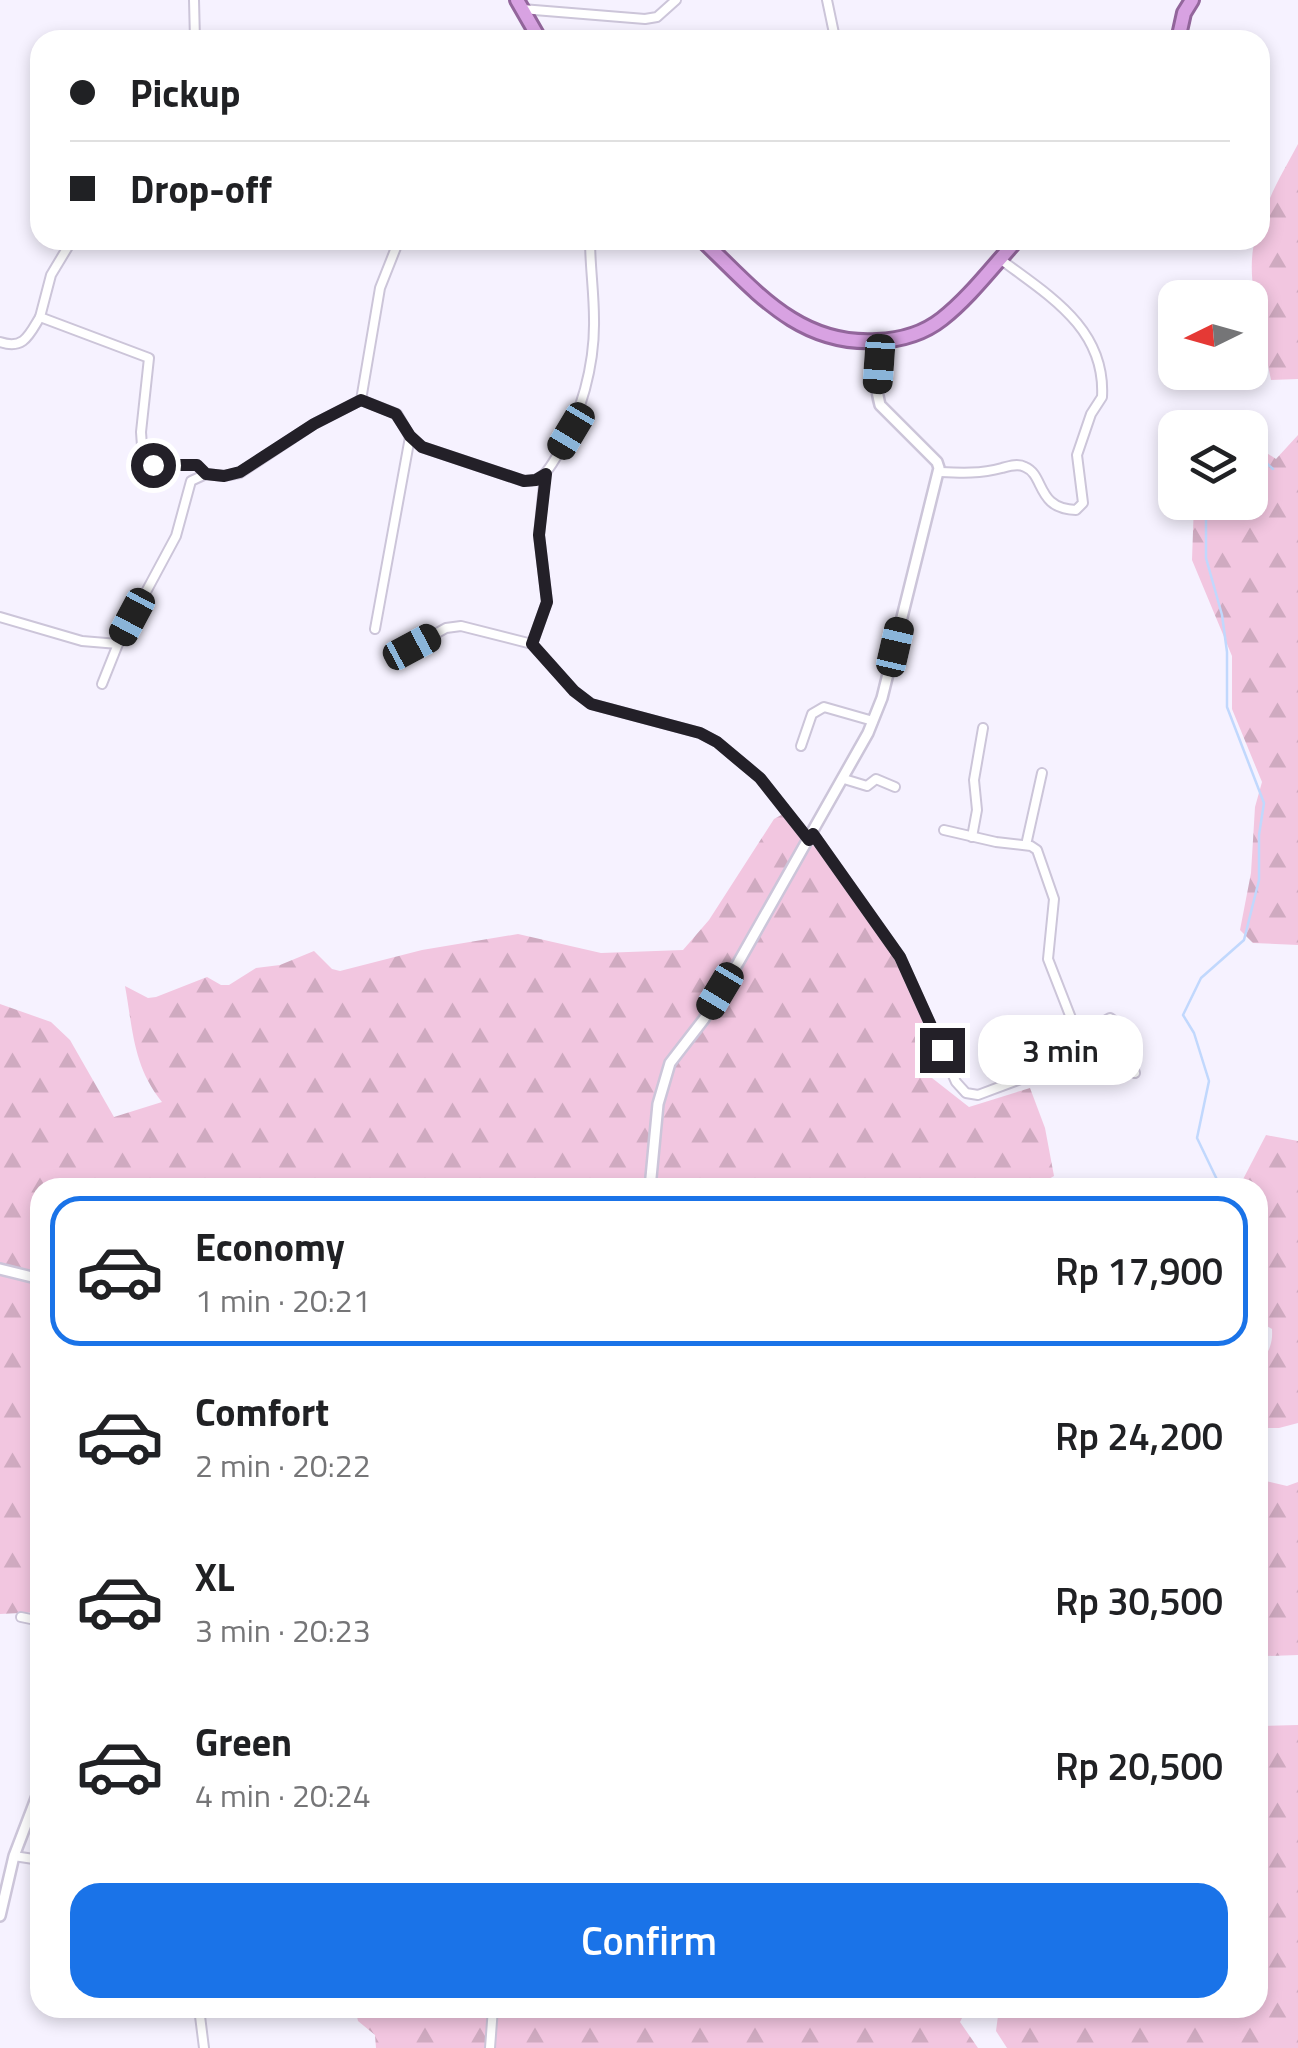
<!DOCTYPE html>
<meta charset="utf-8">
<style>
:root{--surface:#fff;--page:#f2f2f2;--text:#202124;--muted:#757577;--line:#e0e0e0;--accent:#1a73e8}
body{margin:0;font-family:"Titillium Web",sans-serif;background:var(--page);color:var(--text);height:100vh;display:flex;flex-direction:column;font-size:38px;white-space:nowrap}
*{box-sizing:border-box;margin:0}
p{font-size:32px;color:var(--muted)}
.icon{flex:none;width:55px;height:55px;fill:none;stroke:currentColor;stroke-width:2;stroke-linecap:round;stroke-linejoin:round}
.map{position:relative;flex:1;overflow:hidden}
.details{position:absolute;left:30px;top:1178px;width:1238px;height:840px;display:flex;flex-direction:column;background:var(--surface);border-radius:30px;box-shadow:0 5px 15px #0003}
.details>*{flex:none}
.hud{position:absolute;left:30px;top:30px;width:1240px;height:220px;border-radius:30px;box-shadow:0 5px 15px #0003;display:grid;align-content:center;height:220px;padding:0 40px;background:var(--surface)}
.needle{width:65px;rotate:265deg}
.controls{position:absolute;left:1158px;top:280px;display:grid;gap:20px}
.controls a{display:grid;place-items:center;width:110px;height:110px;border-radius:20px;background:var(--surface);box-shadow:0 5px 15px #0003;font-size:50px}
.end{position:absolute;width:45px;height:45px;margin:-22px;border:12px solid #232028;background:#fff;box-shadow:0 0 0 5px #fff}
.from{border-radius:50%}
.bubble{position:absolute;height:70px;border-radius:30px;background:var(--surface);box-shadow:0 5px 15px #0003;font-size:32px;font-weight:600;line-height:70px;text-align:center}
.car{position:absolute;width:30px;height:60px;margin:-30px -15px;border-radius:12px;box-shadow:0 0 8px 2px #0007;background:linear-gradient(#222 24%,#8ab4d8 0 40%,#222 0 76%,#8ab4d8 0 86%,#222 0)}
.hud b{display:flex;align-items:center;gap:35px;height:95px;font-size:38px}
.hud b+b{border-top:2px solid var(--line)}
.hud i{width:25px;height:25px;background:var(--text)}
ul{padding:18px 0 0;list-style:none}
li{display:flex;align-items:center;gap:30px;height:150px;margin:0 20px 15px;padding:0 20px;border:5px solid transparent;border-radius:30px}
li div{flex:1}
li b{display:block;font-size:38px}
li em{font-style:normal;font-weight:600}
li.active{border-color:var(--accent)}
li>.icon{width:90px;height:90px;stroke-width:1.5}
.primary-button{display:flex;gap:20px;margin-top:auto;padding:20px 40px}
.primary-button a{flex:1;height:115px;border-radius:30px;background:var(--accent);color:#fff;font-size:40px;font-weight:600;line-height:115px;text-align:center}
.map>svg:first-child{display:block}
</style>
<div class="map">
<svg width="1298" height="2048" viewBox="0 0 1298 2048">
<defs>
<pattern id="forest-firs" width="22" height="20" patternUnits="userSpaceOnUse" patternTransform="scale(2.5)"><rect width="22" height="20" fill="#f2c6e0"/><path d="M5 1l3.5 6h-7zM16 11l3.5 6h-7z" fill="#cfaac0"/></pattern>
</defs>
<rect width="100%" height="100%" fill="#f6f2ff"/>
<g fill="url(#forest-firs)">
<path d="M1298,144V379L1271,380C1264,340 1244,279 1255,240H1260C1260,207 1283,173 1298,144Z"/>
<polygon points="1298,435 1298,945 1253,943 1240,930 1251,873 1255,807 1262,782 1232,709 1232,656 1192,560 1194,503 1250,502 1250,442 1276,459"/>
<path d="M783,814L825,858L887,944L923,1018L918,1067L969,1107L1030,1088L1045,1128L1054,1176L1035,1187L40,1188V1612L0,1614V1004L51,1022L70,1040L114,1117L162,1102C133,1066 133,1030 125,986L148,998L156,997L207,977L221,985H229L256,968L280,965L314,951L332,969L340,971L422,950L518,934L601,953L683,950L709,920L774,819Z"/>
<path d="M1266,1135L1298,1141V1423L1279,1428H1258V1365C1268,1354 1273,1345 1272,1329L1258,1321V1188L1239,1187Z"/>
<polygon points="1258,1479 1287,1486 1298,1482 1298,1655 1266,1656 1258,1653"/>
<polygon points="1298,1725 1298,2048 1007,2048 996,2031 999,2008 1258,2008 1258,1726"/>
<polygon points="355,2008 967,2008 960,2022 978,2048 376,2048 375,2035 358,2021"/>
</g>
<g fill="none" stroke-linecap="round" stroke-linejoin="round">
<g stroke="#c1d8fd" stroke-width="2.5">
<polyline points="1250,448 1273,469"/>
<polyline points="1206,502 1206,558 1222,615 1227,652 1227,707 1264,803 1259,835 1259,880 1244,940 1201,978 1183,1015 1194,1033 1209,1081 1197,1138 1221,1188"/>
</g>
<g stroke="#ccc5d9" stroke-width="12">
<g id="minor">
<polyline points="194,0 195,40"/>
<polyline points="827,0 835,38"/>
<polyline points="522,9 645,19 657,17 676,0"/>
<polyline points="72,240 51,275 40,317 149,358 141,432 143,460 153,465 197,465 206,474"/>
<path d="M0,342C24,350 29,335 40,317"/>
<polyline points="361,400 380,288 399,240"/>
<path d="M939,472C961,473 980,474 1002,468C1009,466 1018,463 1025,467C1045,475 1036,509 1076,510L1083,503L1077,455L1091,414L1102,397C1106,328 1048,295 1000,259"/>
<path d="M0,617L82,641L118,644L176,536L191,481L206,474L224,476L240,473L314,424L361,400L397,414L410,437L422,447L524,481C543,482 549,469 558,454C581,415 595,365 594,319C594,292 590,266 590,240"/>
<polyline points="375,629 410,437"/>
<polyline points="532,644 547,602 539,535 545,474"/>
<polyline points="412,647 446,628 461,626 532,644 574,691 591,704 700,733 717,742 760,778 809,840"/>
<polyline points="102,684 118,644"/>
<polyline points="801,746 812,714 824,707 873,721"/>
<polyline points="844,779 867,786 876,779 895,787"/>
<polyline points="944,830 996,842 1031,846 1037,850 1054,899 1048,959 1078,1036"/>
<polyline points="813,834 900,957 956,1082 966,1093 978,1095 1026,1077 1078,1036 1110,1018 1117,1023 1135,1073"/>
<polyline points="972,837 977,810 974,780 983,728"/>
<polyline points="1026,845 1042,773"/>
<polyline points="21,1617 40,1621"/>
<polyline points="14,1856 40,1860"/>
<polyline points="199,2008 204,2048"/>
<polyline points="490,2048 493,2008"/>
</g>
</g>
<g stroke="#ccc5d9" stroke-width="14">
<g id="tertiary">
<path d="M650,1188L658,1104L670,1063L704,1019L738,963L868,733L882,698L939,468L937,462L880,405C874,385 876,357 891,341"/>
<polyline points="0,1269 40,1279"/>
<polyline points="0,1916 14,1856 40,1788"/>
</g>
</g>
<g stroke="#93669c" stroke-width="18">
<g id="trunk">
<polyline points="517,0 540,40"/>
<polyline points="1178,40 1184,13 1192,0"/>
<path d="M702,240C755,290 798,346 877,341C901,340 923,334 942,319C970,297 993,266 1017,240"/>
</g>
</g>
<use href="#minor" stroke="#fff" stroke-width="8"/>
<use href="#tertiary" stroke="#fff" stroke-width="9"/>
<use href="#trunk" stroke="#d8a2e2" stroke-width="12"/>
</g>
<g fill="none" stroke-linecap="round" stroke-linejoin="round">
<polyline stroke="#232028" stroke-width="12" points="153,465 197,465 206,474 224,476 240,472 314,424 361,400 396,414 410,436 422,447 524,481 536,480 546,474 539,535 547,602 532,644 574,691 591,704 700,733 717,742 760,778 809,840 813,834 900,957 942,1050"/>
</g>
</svg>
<div class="controls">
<a><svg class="needle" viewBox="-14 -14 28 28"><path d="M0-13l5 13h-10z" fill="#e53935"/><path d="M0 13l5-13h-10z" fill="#757577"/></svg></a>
<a><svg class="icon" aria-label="layers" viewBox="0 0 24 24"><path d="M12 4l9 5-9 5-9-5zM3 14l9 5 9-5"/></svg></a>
</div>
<i class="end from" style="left:153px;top:465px"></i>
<i class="end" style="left:942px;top:1050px"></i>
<div class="bubble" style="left:978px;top:1015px;width:165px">3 min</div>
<i class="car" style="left:879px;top:364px;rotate:184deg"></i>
<i class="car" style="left:571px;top:431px;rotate:211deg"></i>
<i class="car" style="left:132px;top:617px;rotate:208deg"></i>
<i class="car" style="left:412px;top:647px;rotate:62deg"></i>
<i class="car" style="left:895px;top:647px;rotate:13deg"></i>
<i class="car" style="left:720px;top:991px;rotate:211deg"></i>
<div class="hud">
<b><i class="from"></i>Pickup</b>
<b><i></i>Drop-off</b>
</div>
<section class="details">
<ul>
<li class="active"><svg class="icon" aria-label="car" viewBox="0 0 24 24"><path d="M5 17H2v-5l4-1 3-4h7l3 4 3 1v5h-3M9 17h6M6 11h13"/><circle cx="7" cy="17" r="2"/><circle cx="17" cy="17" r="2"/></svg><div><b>Economy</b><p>1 min · 20:21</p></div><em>Rp 17,900</em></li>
<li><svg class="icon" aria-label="car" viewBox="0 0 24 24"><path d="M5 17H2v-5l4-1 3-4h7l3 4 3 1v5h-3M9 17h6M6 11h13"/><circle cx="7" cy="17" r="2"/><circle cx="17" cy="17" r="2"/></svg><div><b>Comfort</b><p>2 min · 20:22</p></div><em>Rp 24,200</em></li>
<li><svg class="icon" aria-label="car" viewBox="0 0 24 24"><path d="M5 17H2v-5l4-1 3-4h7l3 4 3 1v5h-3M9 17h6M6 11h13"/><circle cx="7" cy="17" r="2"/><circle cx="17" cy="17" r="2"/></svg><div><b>XL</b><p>3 min · 20:23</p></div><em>Rp 30,500</em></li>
<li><svg class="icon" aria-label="car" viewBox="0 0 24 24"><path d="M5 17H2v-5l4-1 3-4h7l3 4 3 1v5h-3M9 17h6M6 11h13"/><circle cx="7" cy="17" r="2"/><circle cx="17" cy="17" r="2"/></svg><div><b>Green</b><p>4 min · 20:24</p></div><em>Rp 20,500</em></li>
</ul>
<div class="primary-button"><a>Confirm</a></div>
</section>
</div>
